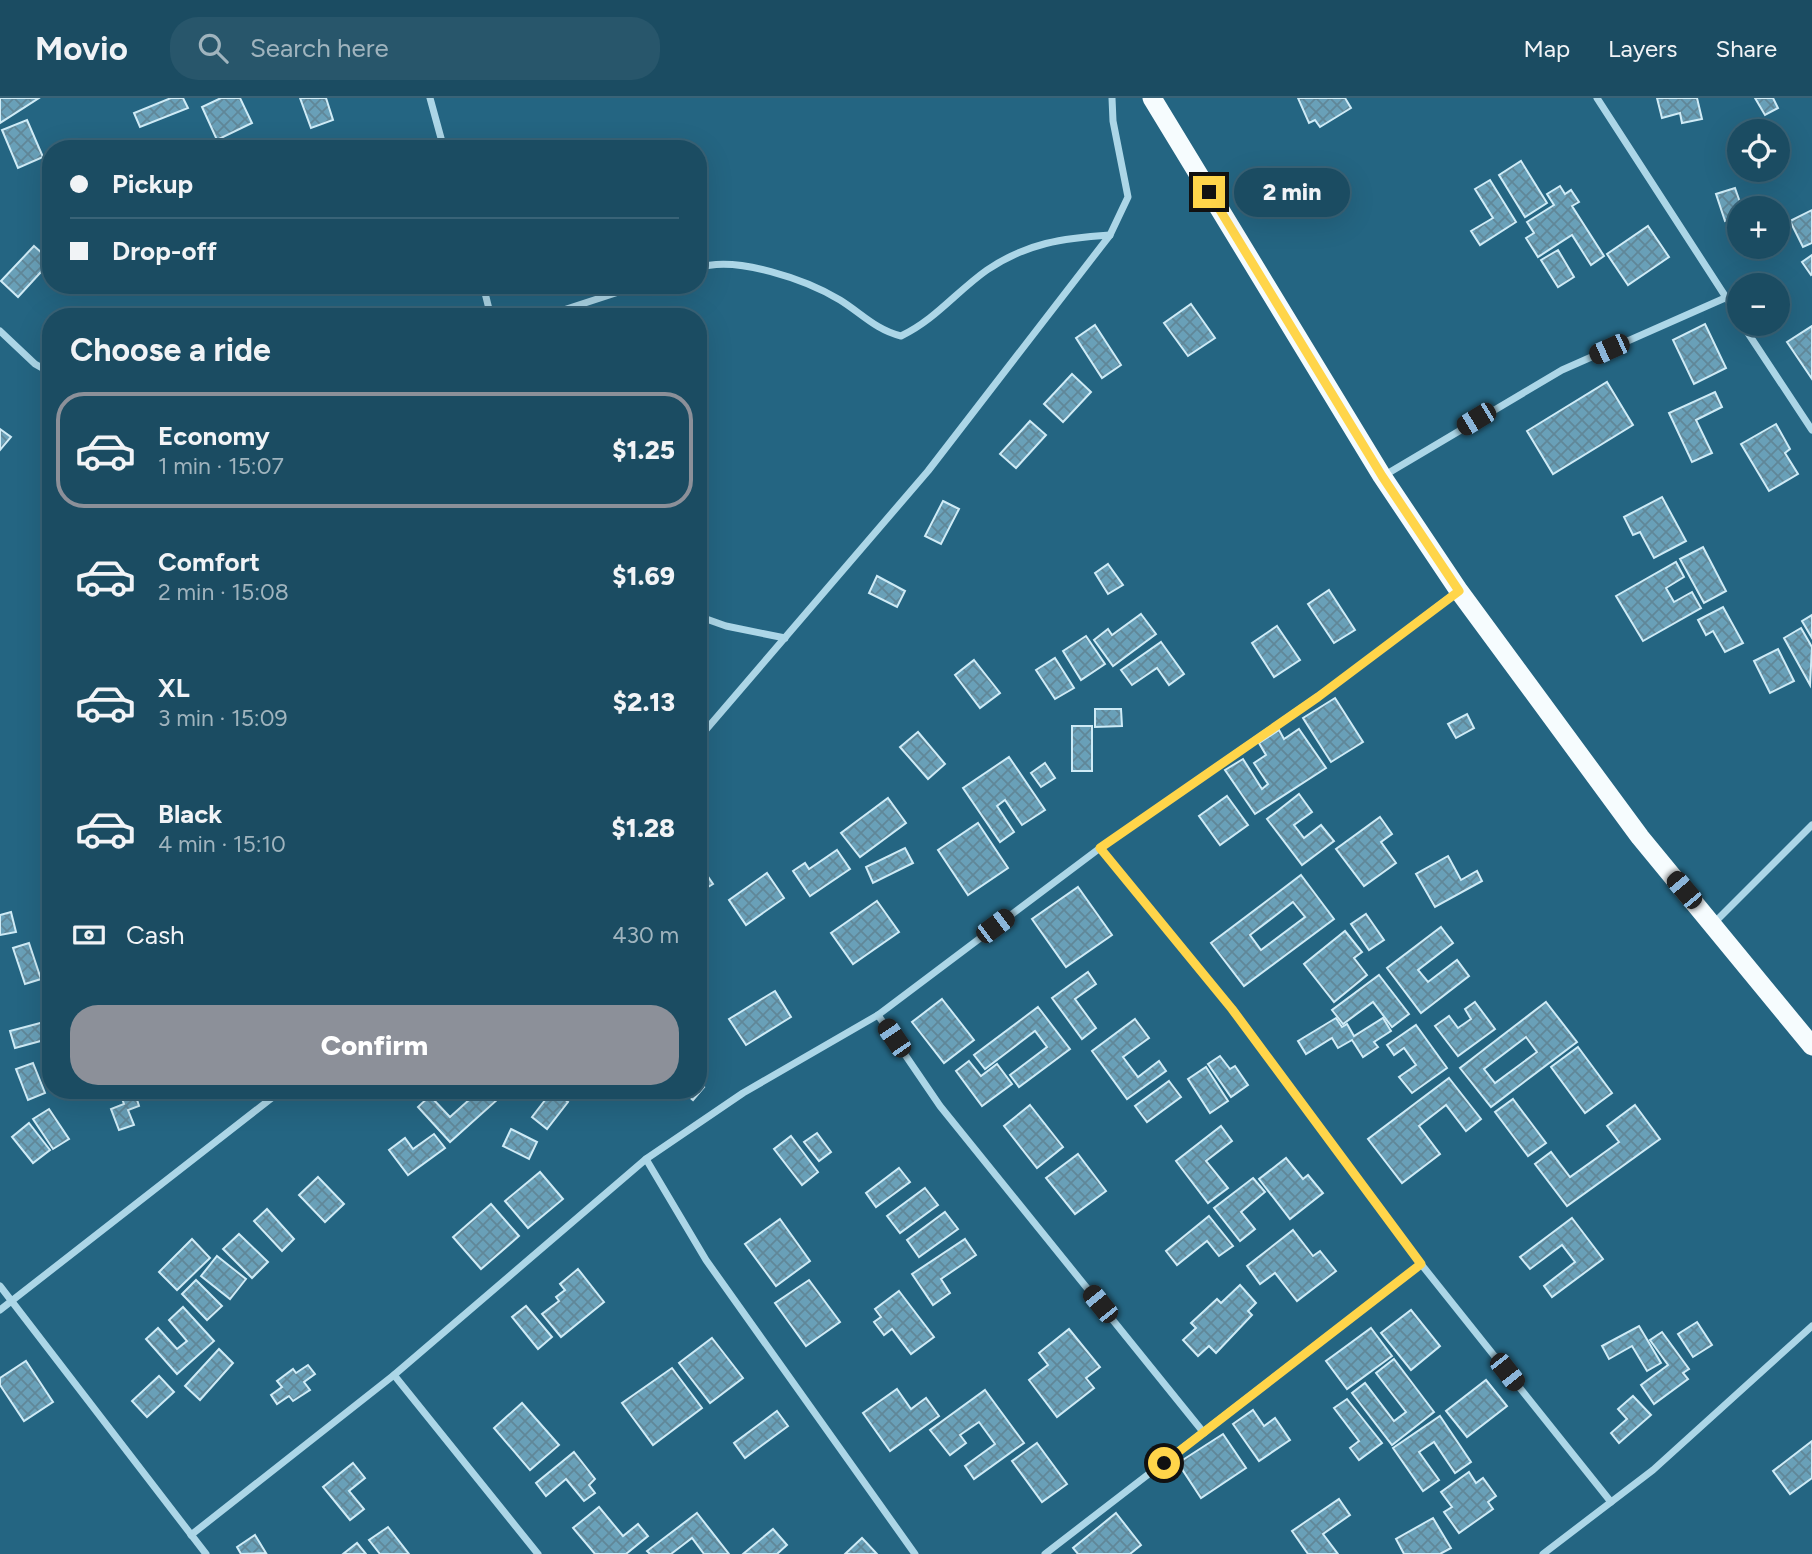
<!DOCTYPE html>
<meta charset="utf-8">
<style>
:root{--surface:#1b4c62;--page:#28566b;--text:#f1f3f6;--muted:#a0b4be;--line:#396377;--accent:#8c9099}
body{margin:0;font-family:Figtree,sans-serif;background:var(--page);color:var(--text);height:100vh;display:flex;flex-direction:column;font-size:26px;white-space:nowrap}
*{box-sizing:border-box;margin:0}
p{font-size:23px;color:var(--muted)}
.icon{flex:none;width:38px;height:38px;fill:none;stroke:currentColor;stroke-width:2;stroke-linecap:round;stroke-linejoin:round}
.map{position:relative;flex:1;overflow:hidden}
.details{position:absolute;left:42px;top:210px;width:665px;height:791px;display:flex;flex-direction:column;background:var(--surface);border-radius:28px;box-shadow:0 7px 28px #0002,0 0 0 2px var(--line)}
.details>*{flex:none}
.banner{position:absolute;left:42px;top:42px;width:665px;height:154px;border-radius:28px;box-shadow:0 7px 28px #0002,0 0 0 2px var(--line);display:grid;align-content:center;height:154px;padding:0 28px;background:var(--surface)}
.controls{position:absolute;left:1727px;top:21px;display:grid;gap:14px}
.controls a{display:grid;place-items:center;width:63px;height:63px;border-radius:50%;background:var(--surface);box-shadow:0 7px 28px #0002,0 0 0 2px var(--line);font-size:35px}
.end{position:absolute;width:32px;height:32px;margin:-16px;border:9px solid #ffd54a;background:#111;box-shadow:0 0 0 4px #111}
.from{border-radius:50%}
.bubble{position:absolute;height:49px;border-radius:24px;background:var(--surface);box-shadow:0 7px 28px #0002,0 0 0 2px var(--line);font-size:23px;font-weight:800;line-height:49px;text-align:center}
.car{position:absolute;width:21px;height:42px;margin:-21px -10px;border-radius:9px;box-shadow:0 0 5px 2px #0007;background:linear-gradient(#222 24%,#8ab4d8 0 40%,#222 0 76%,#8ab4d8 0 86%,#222 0)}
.banner b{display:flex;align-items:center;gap:24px;height:66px;font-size:26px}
.banner b+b{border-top:2px solid var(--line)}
.banner i{width:18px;height:18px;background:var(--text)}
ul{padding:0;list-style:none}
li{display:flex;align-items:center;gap:21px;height:116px;margin:0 14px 10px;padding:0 14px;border:4px solid transparent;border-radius:28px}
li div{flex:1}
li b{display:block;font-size:26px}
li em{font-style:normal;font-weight:800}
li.selected{border-color:var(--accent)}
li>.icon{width:63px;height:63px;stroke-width:1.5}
h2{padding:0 28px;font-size:32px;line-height:84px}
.pay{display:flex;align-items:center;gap:18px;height:77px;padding:0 28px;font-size:26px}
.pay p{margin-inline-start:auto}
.button{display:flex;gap:14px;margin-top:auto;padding:14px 28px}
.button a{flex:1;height:80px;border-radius:28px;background:var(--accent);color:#fff;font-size:28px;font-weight:800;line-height:80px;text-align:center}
header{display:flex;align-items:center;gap:42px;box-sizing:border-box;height:98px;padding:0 35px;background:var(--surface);border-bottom:2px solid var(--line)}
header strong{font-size:33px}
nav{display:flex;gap:38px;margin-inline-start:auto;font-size:24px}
.search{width:490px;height:63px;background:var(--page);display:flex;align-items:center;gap:18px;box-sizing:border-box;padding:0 24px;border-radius:28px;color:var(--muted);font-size:26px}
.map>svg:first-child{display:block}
</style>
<header>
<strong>Movio</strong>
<div class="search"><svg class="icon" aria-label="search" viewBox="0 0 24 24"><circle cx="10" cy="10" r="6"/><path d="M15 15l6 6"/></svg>Search here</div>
<nav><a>Map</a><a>Layers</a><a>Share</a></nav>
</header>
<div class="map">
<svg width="1812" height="1456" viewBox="0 0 1812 1456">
<defs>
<pattern id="building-cross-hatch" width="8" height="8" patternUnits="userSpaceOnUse" patternTransform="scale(1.75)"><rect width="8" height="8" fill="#69a0b8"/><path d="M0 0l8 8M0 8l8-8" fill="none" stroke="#608798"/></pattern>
</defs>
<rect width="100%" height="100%" fill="#246582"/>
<g fill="url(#building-cross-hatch)" stroke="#cfebf6" stroke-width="2" fill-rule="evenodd">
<polygon points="0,0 39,0 0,25"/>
<polygon points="171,0 183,0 188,10 140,29 134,15"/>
<polygon points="221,0 240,0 252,25 217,42 202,9"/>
<polygon points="300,0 326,0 333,22 311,30"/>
<polygon points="1298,0 1345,0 1351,10 1320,29 1315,22 1309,25"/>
<polygon points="1657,0 1697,0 1702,21 1682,25 1680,15 1662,20"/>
<polygon points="1755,0 1773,0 1778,10 1765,17"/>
<polygon points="27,22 43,59 18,70 2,32"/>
<polygon points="1521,63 1547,105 1525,119 1499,77"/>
<polygon points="1490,82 1516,124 1480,147 1471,133 1493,120 1475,91"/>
<polygon points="1560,88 1565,96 1571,92 1579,104 1572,108 1604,158 1591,167 1572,137 1538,159 1526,140 1534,135 1527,124 1554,107 1547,96"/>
<polygon points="1735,90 1742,110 1740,119 1725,123 1716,96"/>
<polygon points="1812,112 1812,145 1803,149 1790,123"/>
<polygon points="1648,128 1669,159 1628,187 1607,156"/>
<polygon points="34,148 51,163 18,199 1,183"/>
<polygon points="1558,152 1574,179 1558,189 1541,162"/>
<polygon points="1812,157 1812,176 1811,177 1802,164"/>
<polygon points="1191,206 1215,240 1188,258 1164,225"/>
<polygon points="1705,226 1726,270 1694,286 1673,242"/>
<polygon points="1095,227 1121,267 1102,280 1076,240"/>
<polygon points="1812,228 1812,281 1787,244"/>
<polygon points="1072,276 1091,294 1063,324 1044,306"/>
<polygon points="1607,284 1633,327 1553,376 1527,333"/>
<polygon points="1715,294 1722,309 1696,322 1712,355 1692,364 1669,315"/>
<polygon points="1030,323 1046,337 1016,370 1000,356"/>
<polygon points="1776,326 1790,351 1785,355 1798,376 1769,393 1741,346"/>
<polygon points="0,331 11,339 0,352"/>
<polygon points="1662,399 1686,443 1654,460 1640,434 1633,437 1624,419"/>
<polygon points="943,403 959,411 941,446 925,438"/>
<polygon points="1703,449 1726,493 1704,505 1680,461"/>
<polygon points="1676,464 1684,479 1666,490 1674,504 1692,494 1701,510 1643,543 1616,498"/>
<polygon points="1108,466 1123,487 1108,496 1095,475"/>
<polygon points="877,478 905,493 897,509 869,495"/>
<polygon points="1329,492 1355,532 1334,545 1308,506"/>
<polygon points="1723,509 1743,545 1725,554 1713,533 1706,537 1698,522"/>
<polygon points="1141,516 1156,536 1113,568 1094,542 1108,531 1112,537"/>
<polygon points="1812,517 1812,540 1802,523"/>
<polygon points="1277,528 1300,562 1274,579 1252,545"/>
<polygon points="1801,530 1812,549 1810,587 1784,540"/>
<polygon points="1086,538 1105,566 1081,582 1063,553"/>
<polygon points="1161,544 1184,576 1169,587 1157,570 1132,587 1121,572"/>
<polygon points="1778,551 1794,583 1770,595 1754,563"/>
<polygon points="1055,560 1074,590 1055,601 1036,572"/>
<polygon points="974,562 1000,595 980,610 955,577"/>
<polygon points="1335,600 1363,644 1331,664 1303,620"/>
<polygon points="1095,611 1121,611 1122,628 1095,629"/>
<polygon points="1467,616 1474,630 1456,640 1448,626"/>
<rect x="1072" y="628" width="20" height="45"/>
<polygon points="1299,631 1326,670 1255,716 1225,672 1243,661 1262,691 1268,686 1254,665 1266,657 1259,645 1279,632 1284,641"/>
<polygon points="918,634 945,666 928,681 900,649"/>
<polygon points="1009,659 1045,712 1022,727 1005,702 997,708 1014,734 1000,744 963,690"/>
<polygon points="1045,665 1055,680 1041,689 1031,675"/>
<polygon points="1299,696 1312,714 1294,727 1304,740 1321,727 1334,743 1302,767 1267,721"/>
<polygon points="1227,698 1248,727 1220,747 1199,718"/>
<polygon points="888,700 906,725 860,759 841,735"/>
<polygon points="1380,719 1392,736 1381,744 1396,765 1364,788 1336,751"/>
<polygon points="978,725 1008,770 968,797 938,752"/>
<polygon points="905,750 913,765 873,785 866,769"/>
<polygon points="837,752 850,771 810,798 793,773 805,765 809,771"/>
<polygon points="1448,758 1461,782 1477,773 1482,783 1435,809 1416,776"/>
<polygon points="698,764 713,786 698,795"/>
<polygon points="767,775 784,800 746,827 729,802"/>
<path d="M1301,777L1334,821L1244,888L1211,845ZM1293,804L1305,819L1261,852L1250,837Z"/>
<polygon points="1078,789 1112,837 1066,869 1032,821"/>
<polygon points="877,803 899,834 853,866 831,835"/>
<polygon points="11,814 16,834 0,837 0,817"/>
<polygon points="1366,816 1384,842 1369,852 1351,826"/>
<polygon points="1441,829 1453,845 1418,872 1428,884 1457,862 1469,878 1421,915 1387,870"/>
<polygon points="1345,833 1362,854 1354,860 1367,877 1334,904 1304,866"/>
<polygon points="29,845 41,881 25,886 13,850"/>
<polygon points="1088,874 1096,886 1075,901 1096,930 1082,941 1052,900"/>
<polygon points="1379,877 1409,916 1392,929 1373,904 1343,926 1332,912"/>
<polygon points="775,893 791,919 746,947 729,921"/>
<polygon points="942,901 974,942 944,965 912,924"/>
<polygon points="1475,904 1495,931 1458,958 1435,928 1449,918 1458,930 1471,921 1465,911"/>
<path d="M1546,904L1577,944L1491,1009L1460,970ZM1526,939L1537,954L1495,985L1484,971Z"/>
<polygon points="1038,909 1070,951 1019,989 1010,977 1047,949 1035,933 985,971 974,957"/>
<polygon points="1336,920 1342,929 1347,926 1354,938 1383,920 1391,933 1374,944 1378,949 1363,959 1352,942 1338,950 1332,940 1306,956 1298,943"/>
<polygon points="1135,921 1149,940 1123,959 1138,979 1159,963 1166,973 1127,1001 1092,953"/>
<polygon points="44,924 48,941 15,950 10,933"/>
<polygon points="1416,927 1447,970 1412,995 1399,979 1416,967 1404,950 1394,957 1387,947"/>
<polygon points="1578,949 1612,995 1585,1015 1551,969"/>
<polygon points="1220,958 1230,971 1235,968 1248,987 1231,999 1208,966"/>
<polygon points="969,963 981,978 997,966 1012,986 982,1008 956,973"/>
<polygon points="33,965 45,995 28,1002 16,971"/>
<polygon points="1206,969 1228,1003 1210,1015 1188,981"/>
<polygon points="1449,980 1481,1021 1466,1033 1446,1007 1419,1028 1440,1056 1402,1085 1368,1041"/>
<polygon points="1169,983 1181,999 1147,1024 1135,1008"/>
<polygon points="698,984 704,989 693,1002 681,992 698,992"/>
<polygon points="134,992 139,1008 128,1012 134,1027 119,1032 111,1011 124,1006 119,993"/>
<polygon points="480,992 490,992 498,1001 450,1044 418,1009 430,998 450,1019"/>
<polygon points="553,992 568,1004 547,1031 532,1019"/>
<polygon points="1513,1001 1546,1045 1528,1058 1495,1014"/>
<polygon points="1030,1007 1063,1049 1037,1070 1004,1028"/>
<polygon points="1635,1007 1660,1041 1567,1108 1535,1066 1551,1054 1570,1079 1619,1044 1607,1028"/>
<polygon points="49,1011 69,1041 53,1051 33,1021"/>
<polygon points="29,1025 50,1052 33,1065 12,1039"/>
<polygon points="1221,1028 1232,1043 1206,1063 1228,1090 1208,1105 1176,1063"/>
<polygon points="511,1031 537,1044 529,1061 503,1048"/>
<polygon points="817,1035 831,1054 819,1063 804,1044"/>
<polygon points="434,1036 445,1050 408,1077 389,1052 405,1040 413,1051"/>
<polygon points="791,1038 818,1074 802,1087 774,1051"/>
<polygon points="1078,1056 1106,1093 1075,1116 1046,1080"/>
<polygon points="1286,1060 1303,1081 1308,1077 1323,1095 1290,1121 1259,1081"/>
<polygon points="899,1070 910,1084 876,1109 866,1095"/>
<polygon points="540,1074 563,1101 528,1130 505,1103"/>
<polygon points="318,1079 344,1106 325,1124 299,1097"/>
<polygon points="1253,1080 1265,1094 1241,1114 1255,1131 1240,1143 1214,1110"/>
<polygon points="925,1090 938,1107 900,1135 887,1118"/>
<polygon points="491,1106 519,1138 481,1171 453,1139"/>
<polygon points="267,1111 294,1141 282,1153 254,1123"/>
<polygon points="945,1114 958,1131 919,1159 907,1142"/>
<polygon points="1209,1118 1233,1148 1219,1158 1207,1143 1177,1167 1166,1153"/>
<polygon points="1572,1120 1603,1161 1552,1199 1544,1188 1575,1164 1562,1147 1530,1171 1520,1159"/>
<polygon points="780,1121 810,1163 776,1188 745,1146"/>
<polygon points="1293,1132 1313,1158 1320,1153 1336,1173 1297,1203 1275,1175 1260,1186 1247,1168"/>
<polygon points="239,1136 268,1164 252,1180 223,1151"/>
<polygon points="192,1141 210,1160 177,1192 159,1174"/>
<polygon points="965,1141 976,1157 941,1181 950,1195 933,1207 912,1176"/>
<polygon points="217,1158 246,1181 230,1201 201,1178"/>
<polygon points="578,1171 604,1204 561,1239 542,1216 559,1203 556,1199 565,1192 560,1186"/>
<polygon points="196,1182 222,1208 207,1222 182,1196"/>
<polygon points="809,1182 840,1224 806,1248 775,1205"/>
<polygon points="1240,1187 1256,1205 1248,1213 1252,1217 1216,1255 1209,1248 1198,1258 1183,1242 1196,1230 1191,1225 1217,1201 1221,1205"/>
<polygon points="899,1193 934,1239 911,1256 892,1231 884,1237 874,1224 881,1219 875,1211"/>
<polygon points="526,1208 552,1239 538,1251 512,1219"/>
<polygon points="183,1209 214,1243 177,1276 146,1241 158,1230 177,1251 187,1243 169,1222"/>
<polygon points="1411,1212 1440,1248 1411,1272 1381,1235"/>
<polygon points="1697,1224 1712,1247 1693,1259 1678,1236"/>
<polygon points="1639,1228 1661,1265 1647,1273 1632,1248 1609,1261 1602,1248"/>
<polygon points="1371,1230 1392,1258 1347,1291 1326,1263"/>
<polygon points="1069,1231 1100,1269 1086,1280 1094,1290 1057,1319 1029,1282 1048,1267 1039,1255"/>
<polygon points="1662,1234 1689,1271 1683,1275 1688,1281 1654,1306 1641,1287 1668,1267 1650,1242"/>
<polygon points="712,1240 743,1280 710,1305 679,1265"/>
<polygon points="219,1251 233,1265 200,1302 185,1288"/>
<polygon points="1394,1261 1434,1314 1392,1347 1352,1295 1365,1285 1394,1323 1406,1314 1376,1275"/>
<polygon points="26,1263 53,1304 24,1323 0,1287 0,1280"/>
<polygon points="308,1267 315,1276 304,1284 310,1292 293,1303 289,1298 277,1306 271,1297 282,1289 277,1283 293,1271 296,1275"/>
<polygon points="672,1270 702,1310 653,1347 622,1305"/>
<polygon points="159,1278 174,1294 147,1319 132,1303"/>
<polygon points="1486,1282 1507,1308 1467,1339 1446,1313"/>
<polygon points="897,1291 911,1311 926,1300 939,1318 890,1353 863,1315"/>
<polygon points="985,1292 1024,1345 974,1381 965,1368 995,1346 979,1324 960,1337 966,1345 950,1357 930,1332"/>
<polygon points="1633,1298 1651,1317 1619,1345 1611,1335 1627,1321 1618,1311"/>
<polygon points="1347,1301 1382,1345 1359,1362 1350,1350 1359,1343 1334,1310"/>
<polygon points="522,1305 559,1347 530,1372 494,1330"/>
<polygon points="1253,1312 1264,1328 1275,1320 1290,1342 1259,1363 1233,1326"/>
<polygon points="777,1313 788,1328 745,1360 734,1345"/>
<polygon points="1440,1318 1471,1364 1455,1375 1434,1344 1419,1354 1439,1382 1423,1393 1393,1350"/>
<polygon points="1223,1336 1246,1370 1201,1400 1178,1365"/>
<polygon points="1812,1343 1812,1380 1790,1396 1773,1373"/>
<polygon points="1037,1345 1067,1386 1042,1404 1012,1363"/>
<polygon points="574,1354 595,1381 589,1387 595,1395 584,1403 566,1381 546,1398 536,1385"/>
<polygon points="353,1365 365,1380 349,1393 364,1411 350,1422 323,1389"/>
<polygon points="1469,1374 1476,1385 1483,1380 1496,1398 1488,1404 1493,1411 1459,1435 1444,1414 1452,1409 1441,1394"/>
<polygon points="1339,1401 1350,1417 1323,1436 1338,1456 1308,1456 1292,1433"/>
<polygon points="599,1409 623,1438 638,1426 648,1438 626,1456 595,1456 573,1430"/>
<polygon points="697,1415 729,1456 704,1456 692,1440 671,1456 650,1456 647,1453"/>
<polygon points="1116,1415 1141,1447 1130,1456 1078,1456 1073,1450"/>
<polygon points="1433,1420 1451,1450 1440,1456 1404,1456 1396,1441"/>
<polygon points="388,1429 409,1456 380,1456 369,1442"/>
<polygon points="773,1431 787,1447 777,1456 743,1456"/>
<polygon points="255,1437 266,1455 241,1456 237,1449"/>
<polygon points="862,1440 877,1456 845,1456"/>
<polygon points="357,1445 366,1456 343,1456"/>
</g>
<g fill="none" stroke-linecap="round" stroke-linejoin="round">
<g stroke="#acd6e7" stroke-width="7">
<polyline points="430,0 444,51"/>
<polyline points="1597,0 1740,221"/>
<path d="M698,170C736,157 807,182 840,202C861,215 876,232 901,238C935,222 957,193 987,172C1027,145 1063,140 1110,137"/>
<polyline points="483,187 491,219"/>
<polyline points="542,219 640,187"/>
<polyline points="1742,226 1812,332"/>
<polyline points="0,233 35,266 51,275"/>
<polyline points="1385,377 1562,272 1725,200"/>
<polyline points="698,518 726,528 785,540"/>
<polyline points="698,641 928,373 1110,137 1128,99 1113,23 1112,0"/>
<polyline points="1100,750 1232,911 1421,1166 1611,1404"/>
<polyline points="1713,826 1812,727"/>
<polyline points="878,917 940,1008 1204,1335"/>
<polyline points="646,1061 706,1162 915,1456"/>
<polyline points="0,1188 206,1456"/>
<polyline points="0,1212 282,992"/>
<polyline points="394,1277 538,1456"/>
<polyline points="191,1437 394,1277 646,1061 743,995 878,917 1100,750 1337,585 1458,493"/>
<polyline points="1045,1456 1421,1166"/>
<polyline points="1543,1456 1653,1372 1812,1228"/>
</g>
<polyline stroke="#f6fcfe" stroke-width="19" points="1152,0 1382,378 1459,493 1640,739 1812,948"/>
</g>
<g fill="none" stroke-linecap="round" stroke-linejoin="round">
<polyline stroke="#ffd54a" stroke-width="9" points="1164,1365 1421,1166 1232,911 1100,750 1318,599 1459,493 1382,378 1209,94"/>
</g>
</svg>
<div class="controls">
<a><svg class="icon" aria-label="locate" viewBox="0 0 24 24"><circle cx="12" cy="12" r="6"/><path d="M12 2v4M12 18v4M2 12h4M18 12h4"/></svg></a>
<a>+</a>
<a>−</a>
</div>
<i class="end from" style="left:1164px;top:1365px"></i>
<i class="end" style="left:1209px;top:94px"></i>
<div class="bubble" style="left:1234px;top:70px;width:116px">2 min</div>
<i class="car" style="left:1609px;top:251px;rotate:246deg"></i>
<i class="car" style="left:1476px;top:321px;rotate:239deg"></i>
<i class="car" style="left:1684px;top:792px;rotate:320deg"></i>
<i class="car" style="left:995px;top:828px;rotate:53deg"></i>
<i class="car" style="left:894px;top:940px;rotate:326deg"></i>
<i class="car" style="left:1100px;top:1206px;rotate:321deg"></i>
<i class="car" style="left:1507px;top:1274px;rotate:142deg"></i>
<div class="banner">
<b><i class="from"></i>Pickup</b>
<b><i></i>Drop-off</b>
</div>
<section class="details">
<h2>Choose a ride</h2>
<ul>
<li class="selected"><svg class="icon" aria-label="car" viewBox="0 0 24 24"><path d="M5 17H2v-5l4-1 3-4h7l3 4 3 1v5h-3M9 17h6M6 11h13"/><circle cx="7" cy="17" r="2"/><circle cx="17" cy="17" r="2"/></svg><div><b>Economy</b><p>1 min · 15:07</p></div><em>$1.25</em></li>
<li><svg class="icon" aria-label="car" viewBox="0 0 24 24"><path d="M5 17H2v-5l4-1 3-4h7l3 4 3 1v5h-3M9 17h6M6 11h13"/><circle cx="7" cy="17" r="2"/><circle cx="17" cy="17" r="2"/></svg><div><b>Comfort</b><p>2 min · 15:08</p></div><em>$1.69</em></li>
<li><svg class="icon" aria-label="car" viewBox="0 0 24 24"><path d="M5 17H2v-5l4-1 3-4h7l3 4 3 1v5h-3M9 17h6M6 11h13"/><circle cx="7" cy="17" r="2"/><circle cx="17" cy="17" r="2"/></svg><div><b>XL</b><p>3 min · 15:09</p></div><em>$2.13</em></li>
<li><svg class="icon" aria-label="car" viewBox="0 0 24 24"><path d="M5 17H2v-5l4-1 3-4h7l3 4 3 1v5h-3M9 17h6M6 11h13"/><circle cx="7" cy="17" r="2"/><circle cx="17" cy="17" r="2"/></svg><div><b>Black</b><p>4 min · 15:10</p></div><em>$1.28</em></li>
</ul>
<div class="pay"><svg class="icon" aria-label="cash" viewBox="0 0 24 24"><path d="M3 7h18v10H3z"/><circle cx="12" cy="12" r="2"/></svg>Cash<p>430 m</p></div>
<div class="button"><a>Confirm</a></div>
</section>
</div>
